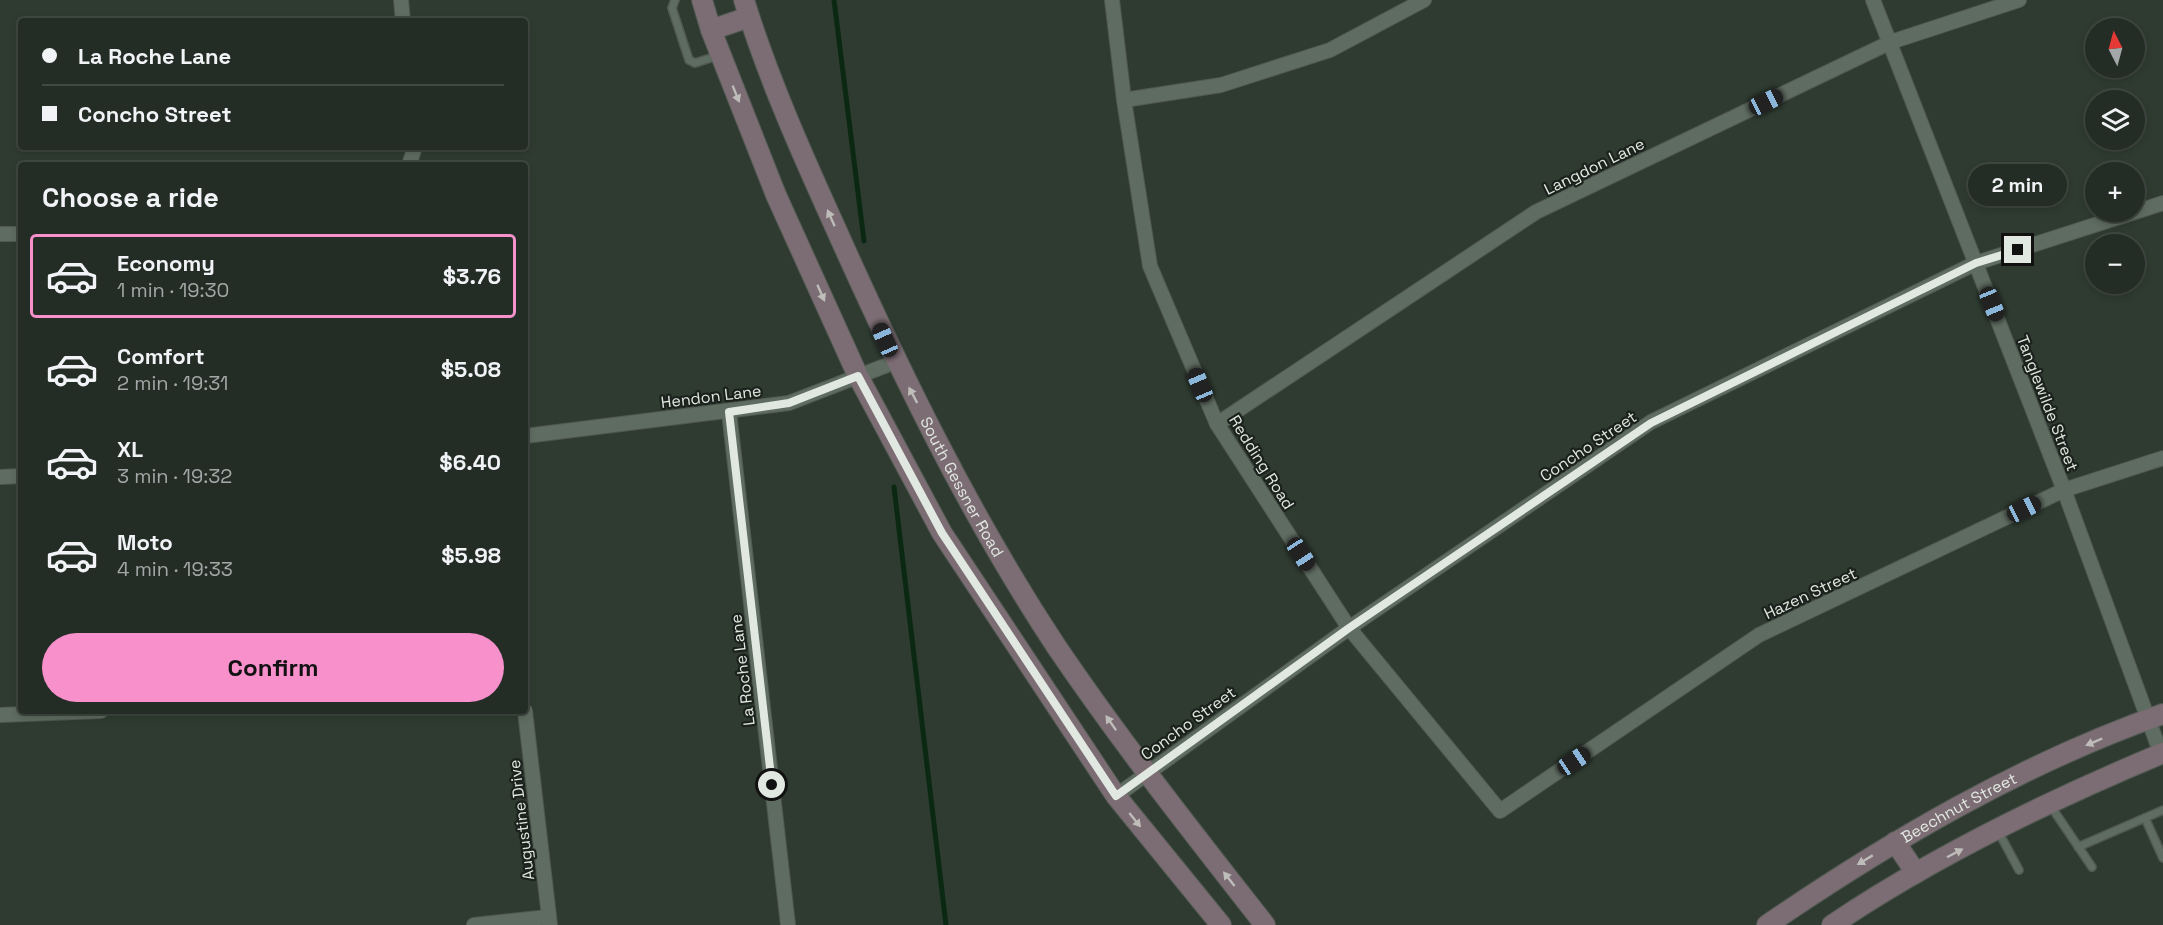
<!DOCTYPE html>
<meta charset="utf-8">
<style>
:root{--surface:#232c25;--page:#2f3832;--text:#f1f3f6;--muted:#a3a7a7;--line:#404842;--accent:#f890cc}
body{margin:0;font-family:"Space Grotesk",sans-serif;background:var(--page);color:var(--text);height:100vh;display:flex;flex-direction:column;font-size:22px;white-space:nowrap}
*{box-sizing:border-box;margin:0}
p{font-size:20px;color:var(--muted)}
.icon{flex:none;width:33px;height:33px;fill:none;stroke:currentColor;stroke-width:2;stroke-linecap:round;stroke-linejoin:round}
.map{position:relative;flex:1;overflow:hidden}
.details{position:absolute;left:18px;top:162px;width:510px;height:552px;display:flex;flex-direction:column;background:var(--surface);border-radius:6px;box-shadow:0 3px 9px #0003,0 0 0 2px var(--line)}
.details>*{flex:none}
.banner{position:absolute;left:18px;top:18px;width:510px;height:132px;border-radius:6px;box-shadow:0 3px 9px #0003,0 0 0 2px var(--line);display:grid;align-content:center;height:132px;padding:0 24px;background:var(--surface)}
.needle{width:39px;rotate:354deg}
.fabs{position:absolute;left:2085px;top:18px;display:grid;gap:12px}
.fabs a{display:grid;place-items:center;width:60px;height:60px;border-radius:50%;background:var(--surface);box-shadow:0 3px 9px #0003,0 0 0 2px var(--line);font-size:30px}
.end{position:absolute;width:27px;height:27px;margin:-14px;border:8px solid #e1e8e1;background:#111;box-shadow:0 0 0 3px #111}
.from{border-radius:50%}
.bubble{position:absolute;height:42px;border-radius:21px;background:var(--surface);box-shadow:0 3px 9px #0003,0 0 0 2px var(--line);font-size:20px;font-weight:800;line-height:42px;text-align:center}
.car{position:absolute;width:18px;height:36px;margin:-18px -9px;border-radius:8px;box-shadow:0 0 4px 2px #0007;background:linear-gradient(#222 24%,#8ab4d8 0 40%,#222 0 76%,#8ab4d8 0 86%,#222 0)}
.banner b{display:flex;align-items:center;gap:21px;height:57px;font-size:22px}
.banner b+b{border-top:2px solid var(--line)}
.banner i{width:15px;height:15px;background:var(--text)}
ul{padding:0;list-style:none}
li{display:flex;align-items:center;gap:18px;height:84px;margin:0 12px 9px;padding:0 12px;border:3px solid transparent;border-radius:6px}
li div{flex:1}
li b{display:block;font-size:22px}
li em{font-style:normal;font-weight:800}
li.selected{border-color:var(--accent)}
li>.icon{width:54px;height:54px;stroke-width:1.5}
h2{padding:0 24px;font-size:27px;line-height:72px}
.primary-button{display:flex;gap:12px;margin-top:auto;padding:12px 24px}
.primary-button a{flex:1;height:69px;border-radius:36px;background:var(--accent);color:#111;font-size:24px;font-weight:800;line-height:69px;text-align:center}
.map>svg:first-child{display:block}
</style>
<div class="map">
<svg width="2163" height="925" viewBox="0 0 2163 925">
<rect width="100%" height="100%" fill="#2f3b31"/>
<g fill="none" stroke-linecap="round" stroke-linejoin="round">
<g stroke="#0b2912" stroke-width="5">
<polyline points="834,0 864,241"/>
<polyline points="894,487 946,925"/>
</g>
<g stroke="#505951" stroke-width="10">
<g id="lane">
<polyline points="675,0 672,8 689,60 695,63 720,55"/>
<polyline points="2050,805 2092,867"/>
<polyline points="2145,818 2163,858"/>
<polyline points="1998,831 2019,870"/>
<polyline points="2078,847 2163,810"/>
</g>
</g>
<g stroke="#505951" stroke-width="16">
<g id="street">
<polyline points="401,0 403,21"/>
<polyline points="1112,0 1124,100 1150,266 1217,424 1349,628 1500,811 1759,635 2064,490 2163,458"/>
<polyline points="1873,0 2064,490 2161,754"/>
<polyline points="1124,100 1221,85 1330,50 1424,0"/>
<polyline points="409,165 415,147"/>
<polyline points="0,234 21,234"/>
<polyline points="729,412 788,925"/>
<polyline points="1217,424 1536,212 1891,42 2019,0"/>
<polyline points="525,436 789,403 895,362"/>
<polyline points="0,477 21,476"/>
<polyline points="525,711 550,925"/>
<polyline points="0,715 101,711"/>
<polyline points="1116,796 1349,628 1651,422 1976,263 2163,203"/>
<polyline points="474,925 549,917"/>
</g>
</g>
<g stroke="#505951" stroke-width="22">
<g id="secondary">
<polyline points="702,0 711,30 776,195 858,376 942,533 1116,796 1221,925"/>
<path id="s1" d="M744,0C768,78 802,154 836,229C900,372 969,514 1056,646C1121,742 1193,833 1265,925"/>
<polyline points="711,30 749,17"/>
<polyline points="1895,842 1916,873"/>
<path id="s2" d="M1767,925C1890,841 2021,764 2163,714"/>
<path d="M1832,925C1933,857 2050,800 2163,753"/>
</g>
</g>
<use href="#lane" stroke="#5f6c61" stroke-width="7"/>
<use href="#street" stroke="#5f6c61" stroke-width="14"/>
<use href="#secondary" stroke="#7c6c73" stroke-width="20"/>
</g>
<defs><path id="oneway-solid" d="M-6-.8H1V-3.2L6.5 0L1 3.2V.8H-6Z" transform="scale(1.5)"/></defs>
<g fill="#bebdba">
<use href="#oneway-solid" transform="translate(736 94) rotate(68)"/>
<use href="#oneway-solid" transform="translate(831 218) rotate(-114)"/>
<use href="#oneway-solid" transform="translate(821 293) rotate(66)"/>
<use href="#oneway-solid" transform="translate(913 395) rotate(-118)"/>
<use href="#oneway-solid" transform="translate(1111 723) rotate(-125)"/>
<use href="#oneway-solid" transform="translate(2094 742) rotate(157)"/>
<use href="#oneway-solid" transform="translate(1135 820) rotate(51)"/>
<use href="#oneway-solid" transform="translate(1955 853) rotate(-28)"/>
<use href="#oneway-solid" transform="translate(1865 860) rotate(149)"/>
<use href="#oneway-solid" transform="translate(1229 879) rotate(-128)"/>
</g>
<g fill="none" stroke-linecap="round" stroke-linejoin="round">
<polyline stroke="#e1e8e1" stroke-width="8" points="772,785 729,412 789,403 858,376 942,533 1116,796 1349,628 1651,423 1976,263 2018,250"/>
</g>
<g text-anchor="middle" stroke-width="4.5" stroke-linejoin="round" paint-order="stroke">
<g font-size="16" fill="#e1e8e1" stroke="#1b211c">
<text transform="translate(1594 166) rotate(-26)" y="6">Langdon Lane</text>
<text transform="translate(711 396) rotate(-7)" y="6">Hendon Lane</text>
<text transform="translate(2048 403) rotate(69)" y="6">Tanglewilde Street</text>
<text transform="translate(1588 446) rotate(-34)" y="6">Concho Street</text>
<text transform="translate(1262 462) rotate(58)" y="6">Redding Road</text>
<text dy="6" stroke="none"><textPath href="#s1" startOffset="534">South Gessner Road</textPath></text>
<text transform="translate(1810 593) rotate(-25)" y="6">Hazen Street</text>
<text transform="translate(742 670) rotate(-97)" y="6">La Roche Lane</text>
<text transform="translate(1188 723) rotate(-36)" y="6">Concho Street</text>
<text dy="6" stroke="none"><textPath href="#s2" startOffset="225">Beechnut Street</textPath></text>
<text transform="translate(521 820) rotate(-97)" y="6">Augustine Drive</text>
</g>
</g>
</svg>
<div class="fabs">
<a><svg class="needle" viewBox="-14 -14 28 28"><path d="M0-13l5 13h-10z" fill="#e53935"/><path d="M0 13l5-13h-10z" fill="#a3a7a7"/></svg></a>
<a><svg class="icon" aria-label="layers" viewBox="0 0 24 24"><path d="M12 4l9 5-9 5-9-5zM3 14l9 5 9-5"/></svg></a>
<a>+</a>
<a>−</a>
</div>
<i class="end from" style="left:772px;top:785px"></i>
<i class="end" style="left:2018px;top:250px"></i>
<div class="bubble" style="left:1968px;top:164px;width:99px">2 min</div>
<i class="car" style="left:1766px;top:102px;rotate:64deg"></i>
<i class="car" style="left:1992px;top:304px;rotate:158deg"></i>
<i class="car" style="left:885px;top:340px;rotate:336deg"></i>
<i class="car" style="left:1200px;top:385px;rotate:337deg"></i>
<i class="car" style="left:2024px;top:509px;rotate:64deg"></i>
<i class="car" style="left:1301px;top:554px;rotate:147deg"></i>
<i class="car" style="left:1574px;top:761px;rotate:56deg"></i>
<div class="banner">
<b><i class="from"></i>La Roche Lane</b>
<b><i></i>Concho Street</b>
</div>
<section class="details">
<h2>Choose a ride</h2>
<ul>
<li class="selected"><svg class="icon" aria-label="car" viewBox="0 0 24 24"><path d="M5 17H2v-5l4-1 3-4h7l3 4 3 1v5h-3M9 17h6M6 11h13"/><circle cx="7" cy="17" r="2"/><circle cx="17" cy="17" r="2"/></svg><div><b>Economy</b><p>1 min · 19:30</p></div><em>$3.76</em></li>
<li><svg class="icon" aria-label="car" viewBox="0 0 24 24"><path d="M5 17H2v-5l4-1 3-4h7l3 4 3 1v5h-3M9 17h6M6 11h13"/><circle cx="7" cy="17" r="2"/><circle cx="17" cy="17" r="2"/></svg><div><b>Comfort</b><p>2 min · 19:31</p></div><em>$5.08</em></li>
<li><svg class="icon" aria-label="car" viewBox="0 0 24 24"><path d="M5 17H2v-5l4-1 3-4h7l3 4 3 1v5h-3M9 17h6M6 11h13"/><circle cx="7" cy="17" r="2"/><circle cx="17" cy="17" r="2"/></svg><div><b>XL</b><p>3 min · 19:32</p></div><em>$6.40</em></li>
<li><svg class="icon" aria-label="car" viewBox="0 0 24 24"><path d="M5 17H2v-5l4-1 3-4h7l3 4 3 1v5h-3M9 17h6M6 11h13"/><circle cx="7" cy="17" r="2"/><circle cx="17" cy="17" r="2"/></svg><div><b>Moto</b><p>4 min · 19:33</p></div><em>$5.98</em></li>
</ul>
<div class="primary-button"><a>Confirm</a></div>
</section>
</div>
